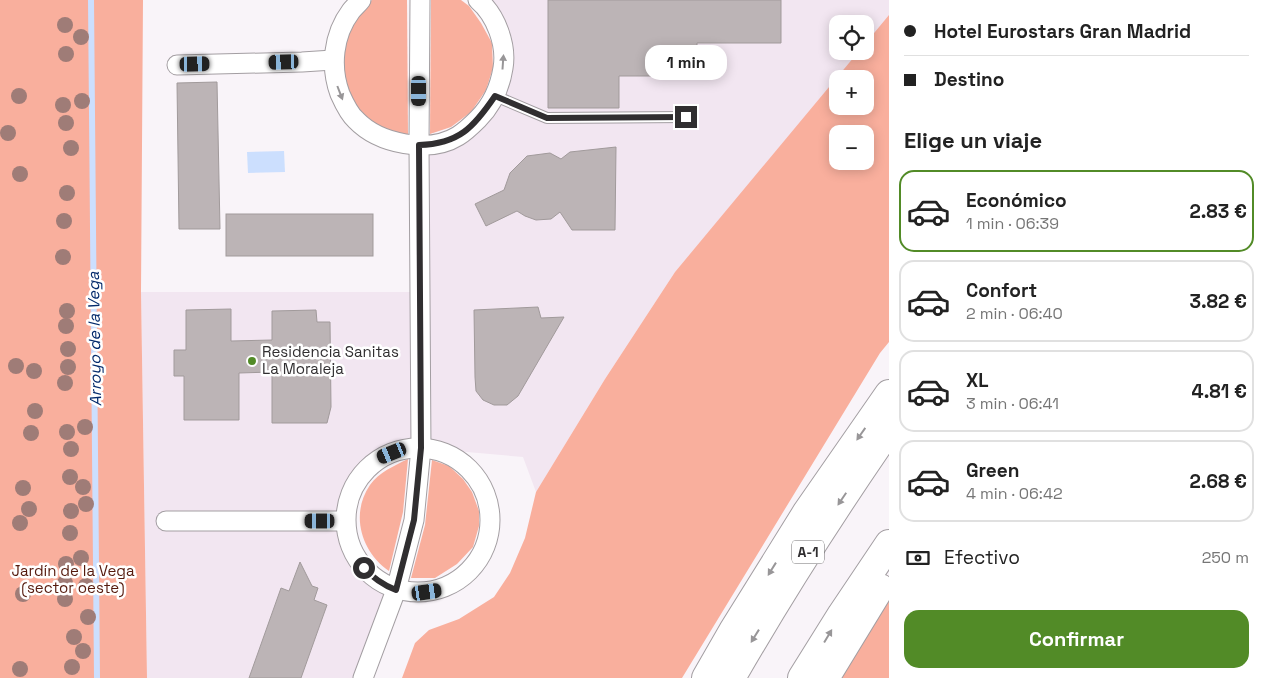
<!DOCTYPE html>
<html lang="es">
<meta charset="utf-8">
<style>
:root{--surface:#fff;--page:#f2f2f2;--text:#222;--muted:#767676;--line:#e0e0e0;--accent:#528b27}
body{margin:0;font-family:"Space Grotesk",sans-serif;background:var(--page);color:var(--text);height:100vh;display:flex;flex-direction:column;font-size:19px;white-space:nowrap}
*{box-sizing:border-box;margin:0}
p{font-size:16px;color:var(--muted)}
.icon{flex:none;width:28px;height:28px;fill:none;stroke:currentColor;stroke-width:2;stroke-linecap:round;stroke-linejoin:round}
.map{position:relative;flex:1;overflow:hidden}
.drawer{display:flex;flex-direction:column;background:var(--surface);width:375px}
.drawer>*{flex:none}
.hud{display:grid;align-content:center;height:110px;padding:0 15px;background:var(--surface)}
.buttons{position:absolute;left:829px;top:15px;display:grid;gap:10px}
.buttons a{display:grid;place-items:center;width:45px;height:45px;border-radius:10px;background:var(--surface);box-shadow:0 2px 12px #0003;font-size:25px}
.end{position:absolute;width:22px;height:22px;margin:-11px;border:6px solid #302e30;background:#fff;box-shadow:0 0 0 2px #fff}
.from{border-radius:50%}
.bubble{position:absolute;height:35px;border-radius:15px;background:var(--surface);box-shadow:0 2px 12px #0003;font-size:16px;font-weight:700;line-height:35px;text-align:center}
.car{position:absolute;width:15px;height:30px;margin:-15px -8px;border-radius:6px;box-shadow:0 0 4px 1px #0007;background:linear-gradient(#222 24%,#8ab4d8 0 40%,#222 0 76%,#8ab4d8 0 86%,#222 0)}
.hud b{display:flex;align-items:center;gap:18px;height:48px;font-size:19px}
.hud b+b{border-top:1px solid var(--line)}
.hud i{width:12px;height:12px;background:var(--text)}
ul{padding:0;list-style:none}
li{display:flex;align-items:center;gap:15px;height:82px;margin:0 10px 8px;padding:0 5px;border:2px solid var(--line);border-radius:15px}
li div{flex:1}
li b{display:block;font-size:19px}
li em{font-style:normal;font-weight:700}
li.selected{border-color:var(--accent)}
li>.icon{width:45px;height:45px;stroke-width:1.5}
h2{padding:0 15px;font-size:22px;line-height:60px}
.pay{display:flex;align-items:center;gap:12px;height:55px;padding:0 15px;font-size:19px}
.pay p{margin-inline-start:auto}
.primary-button{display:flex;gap:10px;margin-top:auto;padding:10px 15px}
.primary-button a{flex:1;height:58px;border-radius:15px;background:var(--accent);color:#fff;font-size:20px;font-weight:700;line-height:58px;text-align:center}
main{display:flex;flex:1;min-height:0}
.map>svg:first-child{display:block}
</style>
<main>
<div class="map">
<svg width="889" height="678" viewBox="0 0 889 678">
<rect width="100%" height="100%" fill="#f9f4f9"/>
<path fill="#f2e6f1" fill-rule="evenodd" d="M478,0H889V49L838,79L675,272L605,379L536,492L523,457L421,448L401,449L382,457L366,470L354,486L347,503L345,521L348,540L357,560L371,576L385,585L396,590L363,678H147L141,292H420L419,145L471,127L505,59ZM838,24H865V51H838Z"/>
<g fill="#f9af9d" fill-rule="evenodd">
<polygon points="0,0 143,0 141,292 147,678 0,678"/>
<polygon points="372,0 407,0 408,135 386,131 370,123 356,107 346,88 342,70 342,50 358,12"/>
<polygon points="431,0 461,0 469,6 481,23 492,43 493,68 486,90 471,112 451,127 430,134"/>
<path d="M889,15V342L880,353L682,678H402L415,643L429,630L459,619L494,597L510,573L525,538L536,492L605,379L675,272L859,51H865V44ZM838,79H865V106H838ZM838,134H865V161H838Z"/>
<path d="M408,459L403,512L389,571C361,552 350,514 370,485C379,472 394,466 408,459Z"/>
<polygon points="432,460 449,466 463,479 472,492 479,511 479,526 473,547 457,564 435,578 411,578 425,525"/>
<polygon points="889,598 889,678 839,678"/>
</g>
<polygon fill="#ccdffe" points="284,151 285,172 248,173 247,152"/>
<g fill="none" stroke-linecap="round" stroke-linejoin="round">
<polyline stroke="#ccdffe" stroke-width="6" points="91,0 97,678"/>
</g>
<g fill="#bcb4b6" stroke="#a19a9b">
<polygon points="548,0 781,0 781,43 697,43 697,76 619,76 619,108 548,108"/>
<polygon points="217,82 220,229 179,229 177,83"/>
<polygon points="616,147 615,230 572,230 560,212 551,219 536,220 525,216 517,211 486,226 475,204 504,190 510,173 527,156 550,153 561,159 570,152"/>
<rect x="226" y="214" width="147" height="42"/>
<polygon points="538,307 541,318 564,317 518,396 507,405 494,405 483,400 476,391 475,377 474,310"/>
<polygon points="231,309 231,341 272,340 272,311 316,310 317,322 330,322 331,407 327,423 272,423 272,372 239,373 239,420 184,420 184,376 174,376 174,350 186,350 186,310"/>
<polygon points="300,562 312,586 318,588 314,600 327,605 301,678 249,678 281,588 289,591"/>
</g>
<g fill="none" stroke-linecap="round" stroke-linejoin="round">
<g stroke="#a39ea2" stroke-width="12">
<polyline id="service" points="495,96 547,118 686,117"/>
</g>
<g stroke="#a39ea2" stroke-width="21">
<g id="minor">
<path d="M361,0C358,4 354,7 351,11C333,35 330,67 340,94C344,103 349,114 356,120C379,144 429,154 458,136C466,131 472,125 478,119C492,105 500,87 503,68C507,45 496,15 478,0"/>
<polyline points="177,65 302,62 333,60"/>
<circle cx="418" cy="520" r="72"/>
<polyline points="166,521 345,521"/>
<polyline points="363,678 396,590 414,520 421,448 419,145 420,0"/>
</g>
</g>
<g stroke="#a39ea2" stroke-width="30">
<g id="motorway">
<polyline points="706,678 733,631 807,512 889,394"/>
<path d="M731,678C780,593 833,510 889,429"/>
<polyline points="802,678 842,614 889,544"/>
<polyline points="825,678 880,588"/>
</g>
</g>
<use href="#service" stroke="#fff" stroke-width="10"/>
<use href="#minor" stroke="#fff" stroke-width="19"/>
<use href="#motorway" stroke="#fff" stroke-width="28"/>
</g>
<g fill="#9f7c77">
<circle cx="65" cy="25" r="8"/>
<circle cx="81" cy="37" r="8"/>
<circle cx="66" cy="54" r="8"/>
<circle cx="19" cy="96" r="8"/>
<circle cx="82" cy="101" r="8"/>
<circle cx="63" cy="105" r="8"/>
<circle cx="66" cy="123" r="8"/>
<circle cx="8" cy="133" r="8"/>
<circle cx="71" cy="148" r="8"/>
<circle cx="20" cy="174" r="8"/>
<circle cx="67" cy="193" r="8"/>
<circle cx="64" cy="221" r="8"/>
<circle cx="63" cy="257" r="8"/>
<circle cx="67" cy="311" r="8"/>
<circle cx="66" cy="326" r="8"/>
<circle cx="68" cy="349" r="8"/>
<circle cx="16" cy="366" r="8"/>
<circle cx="68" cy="367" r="8"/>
<circle cx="34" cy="371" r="8"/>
<circle cx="65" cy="383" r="8"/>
<circle cx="35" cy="411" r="8"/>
<circle cx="85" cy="427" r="8"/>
<circle cx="67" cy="432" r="8"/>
<circle cx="31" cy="433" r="8"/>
<circle cx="71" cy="449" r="8"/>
<circle cx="70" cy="477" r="8"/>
<circle cx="83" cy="487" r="8"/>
<circle cx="23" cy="488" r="8"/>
<circle cx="86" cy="504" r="8"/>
<circle cx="29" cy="509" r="8"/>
<circle cx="71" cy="511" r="8"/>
<circle cx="20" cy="523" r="8"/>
<circle cx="70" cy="533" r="8"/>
<circle cx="81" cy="558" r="8"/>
<circle cx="66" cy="564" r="8"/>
<circle cx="65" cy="583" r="8"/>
<circle cx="86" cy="586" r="8"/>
<circle cx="23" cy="594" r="8"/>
<circle cx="65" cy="599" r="8"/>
<circle cx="88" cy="617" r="8"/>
<circle cx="74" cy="637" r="8"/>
<circle cx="83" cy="651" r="8"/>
<circle cx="72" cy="667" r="8"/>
<circle cx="20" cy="669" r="8"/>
</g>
<defs><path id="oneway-solid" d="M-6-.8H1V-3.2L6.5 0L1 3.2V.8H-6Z" transform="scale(1.25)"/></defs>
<g fill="#989698">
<use href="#oneway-solid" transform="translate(503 62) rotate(-86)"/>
<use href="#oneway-solid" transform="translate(340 93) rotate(69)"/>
<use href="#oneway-solid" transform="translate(861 434) rotate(125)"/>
<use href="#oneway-solid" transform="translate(842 499) rotate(124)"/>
<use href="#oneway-solid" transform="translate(772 569) rotate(122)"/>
<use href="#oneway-solid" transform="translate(755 636) rotate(122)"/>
<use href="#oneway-solid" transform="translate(828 636) rotate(-59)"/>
</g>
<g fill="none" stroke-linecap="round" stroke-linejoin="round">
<path stroke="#302e30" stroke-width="6" d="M364,568C373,578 383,585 396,590L414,520L421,448L419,145C459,144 474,127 495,96L547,118L686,117"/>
</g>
<circle fill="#528b27" stroke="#fff" stroke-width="2" cx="252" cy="361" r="5"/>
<g text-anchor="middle" stroke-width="5" stroke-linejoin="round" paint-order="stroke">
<rect fill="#fff" stroke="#6e6d6e" stroke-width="1" x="792" y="540.5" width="32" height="23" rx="4"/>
<g font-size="14" font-weight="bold" fill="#302e30">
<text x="808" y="557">A-1</text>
</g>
<g font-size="15" fill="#302e30" stroke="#fff" text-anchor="start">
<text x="262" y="357">Residencia Sanitas<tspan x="262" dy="17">La Moraleja</tspan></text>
</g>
<g font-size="15" fill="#551a0d" stroke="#fff">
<text x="73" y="576">Jardín de la Vega<tspan x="73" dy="17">(sector oeste)</tspan></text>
</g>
<g font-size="16" font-style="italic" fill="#052b6c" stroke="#fff">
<text transform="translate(94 339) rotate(-91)" y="6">Arroyo de la Vega</text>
</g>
</g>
</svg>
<div class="buttons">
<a><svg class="icon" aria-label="locate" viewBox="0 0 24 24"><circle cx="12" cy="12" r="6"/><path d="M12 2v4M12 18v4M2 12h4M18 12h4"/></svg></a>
<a>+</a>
<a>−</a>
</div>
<i class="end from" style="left:364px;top:568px"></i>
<i class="end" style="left:686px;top:117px"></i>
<div class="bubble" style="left:645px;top:45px;width:82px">1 min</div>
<i class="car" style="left:284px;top:62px;rotate:268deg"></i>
<i class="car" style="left:195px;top:64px;rotate:89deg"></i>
<i class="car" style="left:419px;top:91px;rotate:180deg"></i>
<i class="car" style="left:392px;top:453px;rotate:248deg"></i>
<i class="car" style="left:320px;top:521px;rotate:270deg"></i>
<i class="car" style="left:427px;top:592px;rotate:82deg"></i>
</div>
<section class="drawer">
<div class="hud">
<b><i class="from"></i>Hotel Eurostars Gran Madrid</b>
<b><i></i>Destino</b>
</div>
<h2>Elige un viaje</h2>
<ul>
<li class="selected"><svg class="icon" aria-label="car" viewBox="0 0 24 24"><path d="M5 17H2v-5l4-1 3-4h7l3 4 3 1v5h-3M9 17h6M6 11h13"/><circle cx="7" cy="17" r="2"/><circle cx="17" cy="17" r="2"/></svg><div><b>Económico</b><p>1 min · 06:39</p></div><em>2.83 €</em></li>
<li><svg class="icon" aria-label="car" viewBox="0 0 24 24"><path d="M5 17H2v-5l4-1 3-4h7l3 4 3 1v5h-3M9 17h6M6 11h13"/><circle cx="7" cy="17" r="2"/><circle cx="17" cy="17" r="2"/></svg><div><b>Confort</b><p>2 min · 06:40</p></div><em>3.82 €</em></li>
<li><svg class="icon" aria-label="car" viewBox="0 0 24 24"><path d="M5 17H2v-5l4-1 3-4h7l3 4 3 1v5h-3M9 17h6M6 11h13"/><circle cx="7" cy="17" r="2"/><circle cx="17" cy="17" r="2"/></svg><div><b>XL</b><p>3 min · 06:41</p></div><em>4.81 €</em></li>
<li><svg class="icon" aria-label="car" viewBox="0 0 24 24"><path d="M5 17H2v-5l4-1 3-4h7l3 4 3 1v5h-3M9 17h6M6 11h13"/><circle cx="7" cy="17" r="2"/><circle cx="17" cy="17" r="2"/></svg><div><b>Green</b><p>4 min · 06:42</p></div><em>2.68 €</em></li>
</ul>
<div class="pay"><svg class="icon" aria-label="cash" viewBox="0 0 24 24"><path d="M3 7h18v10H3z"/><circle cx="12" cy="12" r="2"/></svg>Efectivo<p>250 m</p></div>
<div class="primary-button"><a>Confirmar</a></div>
</section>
</main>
